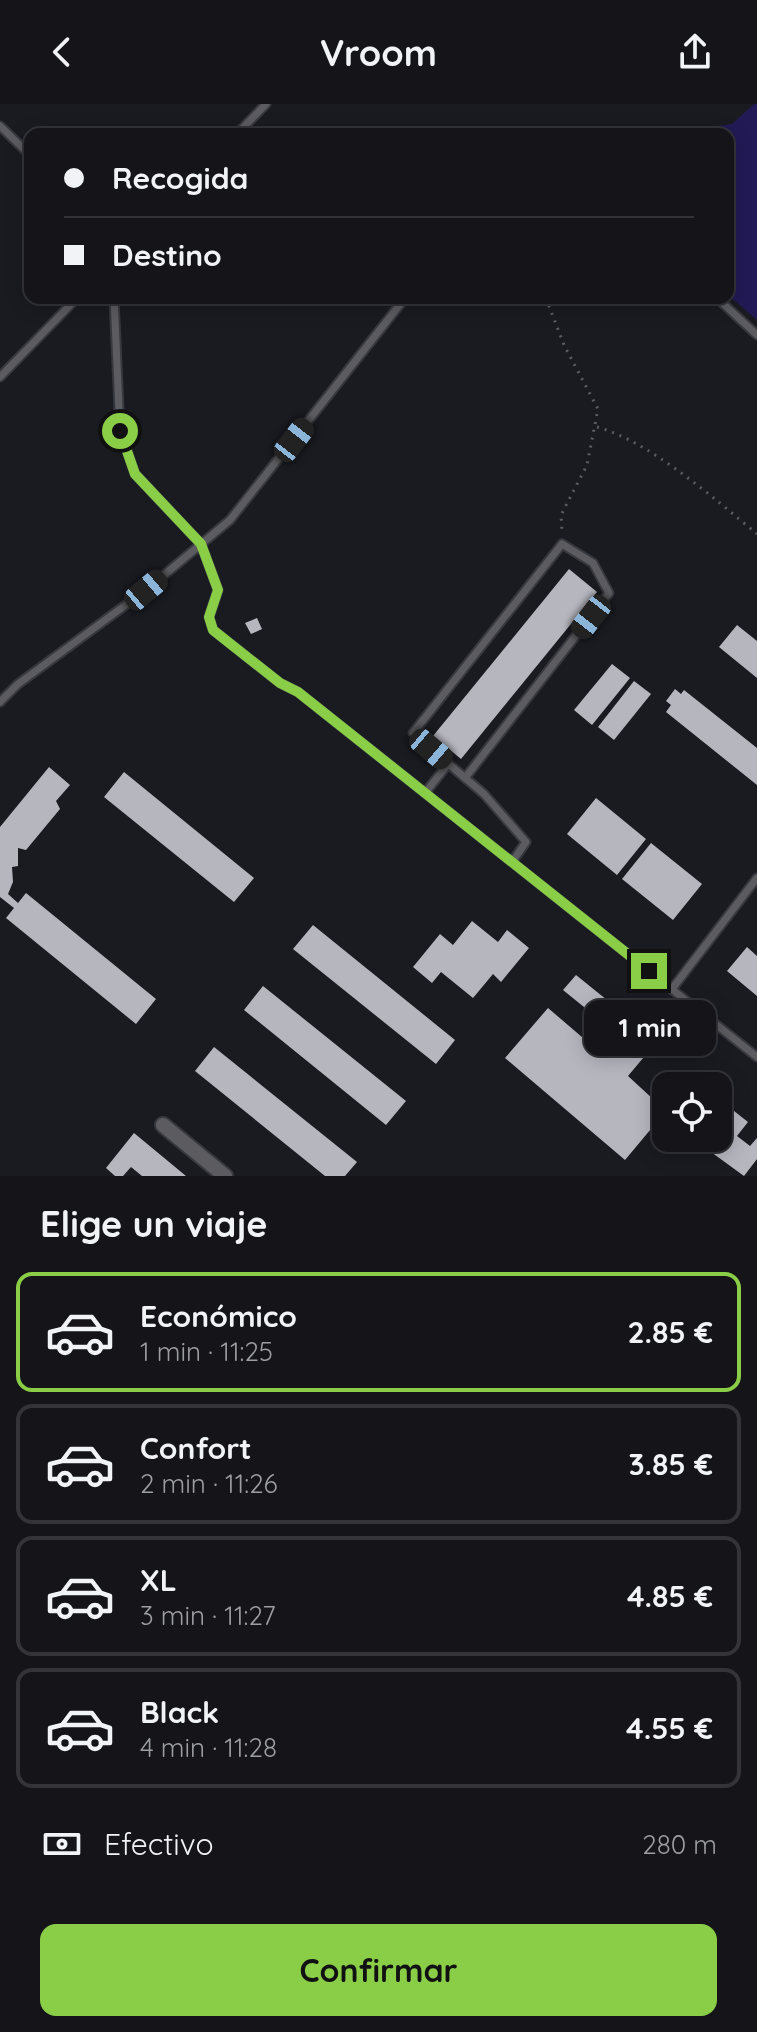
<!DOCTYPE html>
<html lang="es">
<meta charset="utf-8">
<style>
:root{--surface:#141419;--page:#1d1d22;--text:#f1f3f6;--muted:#9d9ea2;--line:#333338;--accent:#8ace47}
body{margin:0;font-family:Quicksand,sans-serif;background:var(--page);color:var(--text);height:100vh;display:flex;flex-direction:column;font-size:30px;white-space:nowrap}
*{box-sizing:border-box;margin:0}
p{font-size:26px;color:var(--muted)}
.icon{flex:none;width:44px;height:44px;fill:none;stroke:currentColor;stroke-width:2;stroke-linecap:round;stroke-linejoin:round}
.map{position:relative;height:1072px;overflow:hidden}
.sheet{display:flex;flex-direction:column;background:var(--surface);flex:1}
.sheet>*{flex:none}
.top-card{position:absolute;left:24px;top:24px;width:710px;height:176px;border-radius:16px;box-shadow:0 4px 20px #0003,0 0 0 2px var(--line);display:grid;align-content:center;height:176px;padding:0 40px;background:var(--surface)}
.tools{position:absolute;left:652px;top:968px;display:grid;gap:16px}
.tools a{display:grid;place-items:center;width:80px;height:80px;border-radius:16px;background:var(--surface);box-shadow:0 4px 20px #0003,0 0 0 2px var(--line);font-size:40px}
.end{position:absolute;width:36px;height:36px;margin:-18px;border:10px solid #8ace47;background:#111;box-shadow:0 0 0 4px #111}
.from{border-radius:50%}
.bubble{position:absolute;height:56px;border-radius:16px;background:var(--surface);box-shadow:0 4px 20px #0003,0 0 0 2px var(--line);font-size:26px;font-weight:700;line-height:56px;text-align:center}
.car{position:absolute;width:24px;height:48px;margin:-24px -12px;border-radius:10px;box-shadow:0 0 6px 2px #0007;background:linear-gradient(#222 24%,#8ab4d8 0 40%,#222 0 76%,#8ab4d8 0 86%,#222 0)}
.top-card b{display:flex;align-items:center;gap:28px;height:76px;font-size:30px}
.top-card b+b{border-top:2px solid var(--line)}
.top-card i{width:20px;height:20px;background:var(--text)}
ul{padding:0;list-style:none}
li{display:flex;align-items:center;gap:24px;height:120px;margin:0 16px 12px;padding:0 24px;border:4px solid var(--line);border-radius:16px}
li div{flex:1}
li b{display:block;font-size:30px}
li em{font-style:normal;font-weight:700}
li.on{border-color:var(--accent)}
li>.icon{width:72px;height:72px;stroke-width:1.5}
h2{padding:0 40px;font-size:36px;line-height:96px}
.pay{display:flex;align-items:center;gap:20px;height:88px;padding:0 40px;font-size:30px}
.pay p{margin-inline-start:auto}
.cta{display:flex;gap:16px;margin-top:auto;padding:16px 40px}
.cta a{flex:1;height:92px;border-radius:16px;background:var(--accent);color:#111;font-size:32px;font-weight:700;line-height:92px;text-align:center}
header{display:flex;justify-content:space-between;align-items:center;height:104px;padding:0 40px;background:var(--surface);font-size:36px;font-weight:700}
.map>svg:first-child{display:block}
</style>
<header><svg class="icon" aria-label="back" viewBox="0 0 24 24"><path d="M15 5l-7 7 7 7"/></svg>Vroom<svg class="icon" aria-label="share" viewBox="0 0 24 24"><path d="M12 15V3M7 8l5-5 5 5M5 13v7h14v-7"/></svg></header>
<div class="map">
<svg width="757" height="1072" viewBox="0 0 757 1072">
<rect width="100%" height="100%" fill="#1a1b21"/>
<polygon fill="#211a55" points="754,0 757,0 757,216 728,191 728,30 666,30 732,20"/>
<g fill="#b6b6bf">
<polygon points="569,465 597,488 461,655 433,632"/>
<polygon points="257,514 262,525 251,530 245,519"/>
<polygon points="737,521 757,537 757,574 719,543"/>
<polygon points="612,560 630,574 592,621 574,606"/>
<polygon points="634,577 651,590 614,636 598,623"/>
<polygon points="675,585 681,590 684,586 757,644 757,681 666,608 671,601 666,597"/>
<polygon points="49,663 70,681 56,697 60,705 26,746 18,744 18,762 12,763 13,778 8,790 18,799 26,789 156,895 136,920 6,814 14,804 0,793 0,723"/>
<polygon points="124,668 254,774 234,798 104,693"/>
<polygon points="596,694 646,735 617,771 567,730"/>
<polygon points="651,739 702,780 673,816 622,775"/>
<polygon points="472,817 498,838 507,826 529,844 501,878 493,870 473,894 441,868 432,879 413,863 440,830 453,841"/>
<polygon points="313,821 455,936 436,960 293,845"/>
<polygon points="747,843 757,852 757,892 727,867"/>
<polygon points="576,871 607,896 595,912 563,886"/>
<polygon points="263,882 406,997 386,1021 244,906"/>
<polygon points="548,904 596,945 622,914 654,941 628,972 666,1007 625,1056 505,954"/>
<polygon points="214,943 357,1058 345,1072 325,1072 195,967"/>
<polygon points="729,1003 748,1018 737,1032 750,1042 757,1034 757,1055 744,1072 700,1040 705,1034 718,1034 718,1017"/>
<polygon points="134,1029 186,1072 142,1072 131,1063 123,1072 115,1072 106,1064"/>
</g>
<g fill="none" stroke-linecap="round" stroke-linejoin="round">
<g stroke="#38393e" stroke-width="11">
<g id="lane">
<polyline points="0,22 30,51"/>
<polyline points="237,30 266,0"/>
<polyline points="114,194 120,327 135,370 201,440 218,486 209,513 213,526 280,579 298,588 757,953"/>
<polyline points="717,194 757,231"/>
<polyline points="0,273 77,194"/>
<polyline points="0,598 18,580 146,486 230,416 405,194"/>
<polyline points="413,629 562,440 593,459 609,489 465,674"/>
<polyline points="431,645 484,690 526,738 512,758"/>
<polyline points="425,689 448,660"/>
<polyline points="672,885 757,774"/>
</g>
</g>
<g stroke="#38393e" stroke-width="18">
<polyline id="street" points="163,1021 225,1072"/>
</g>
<g stroke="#5b5c61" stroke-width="3" stroke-dasharray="2 6" stroke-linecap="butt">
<polyline points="546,194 564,241 598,305 587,361 561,411 562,427"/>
<path d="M597,323C649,337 715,395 757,430"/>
</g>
<use href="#lane" stroke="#5c5c60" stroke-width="7"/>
<use href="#street" stroke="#5c5c60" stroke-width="14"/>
</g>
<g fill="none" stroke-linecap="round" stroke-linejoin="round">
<polyline stroke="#8ace47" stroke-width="10" points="120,327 135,370 201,440 218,486 209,513 213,526 280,579 298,588 649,867"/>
</g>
</svg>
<div class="tools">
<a><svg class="icon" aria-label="locate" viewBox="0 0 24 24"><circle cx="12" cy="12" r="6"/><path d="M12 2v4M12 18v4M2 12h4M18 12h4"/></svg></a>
</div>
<i class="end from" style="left:120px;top:327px"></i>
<i class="end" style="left:649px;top:867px"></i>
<div class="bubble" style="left:584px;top:896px;width:132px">1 min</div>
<i class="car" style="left:294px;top:336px;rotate:38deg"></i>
<i class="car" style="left:146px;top:486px;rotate:50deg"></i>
<i class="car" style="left:591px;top:513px;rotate:218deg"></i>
<i class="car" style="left:431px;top:645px;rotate:130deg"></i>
<div class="top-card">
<b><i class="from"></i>Recogida</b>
<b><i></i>Destino</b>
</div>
</div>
<section class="sheet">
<h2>Elige un viaje</h2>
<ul>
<li class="on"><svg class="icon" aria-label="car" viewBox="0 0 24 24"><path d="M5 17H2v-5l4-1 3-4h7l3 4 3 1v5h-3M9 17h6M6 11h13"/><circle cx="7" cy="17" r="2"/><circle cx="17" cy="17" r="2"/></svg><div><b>Económico</b><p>1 min · 11:25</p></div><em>2.85 €</em></li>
<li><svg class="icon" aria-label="car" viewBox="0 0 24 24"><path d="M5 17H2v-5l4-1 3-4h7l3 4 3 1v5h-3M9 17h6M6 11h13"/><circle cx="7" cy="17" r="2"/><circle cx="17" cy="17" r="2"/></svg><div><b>Confort</b><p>2 min · 11:26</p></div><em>3.85 €</em></li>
<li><svg class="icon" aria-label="car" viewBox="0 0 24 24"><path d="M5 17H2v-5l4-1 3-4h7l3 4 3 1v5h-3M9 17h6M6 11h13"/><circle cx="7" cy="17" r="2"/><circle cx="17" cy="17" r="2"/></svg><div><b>XL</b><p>3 min · 11:27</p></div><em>4.85 €</em></li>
<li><svg class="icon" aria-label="car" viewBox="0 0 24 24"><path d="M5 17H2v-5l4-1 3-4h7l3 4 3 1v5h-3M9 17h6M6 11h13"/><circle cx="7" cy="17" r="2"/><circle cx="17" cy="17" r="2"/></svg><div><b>Black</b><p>4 min · 11:28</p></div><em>4.55 €</em></li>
</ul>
<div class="pay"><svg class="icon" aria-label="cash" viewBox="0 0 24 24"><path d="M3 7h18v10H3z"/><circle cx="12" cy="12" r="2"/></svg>Efectivo<p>280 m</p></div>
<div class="cta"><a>Confirmar</a></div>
</section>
